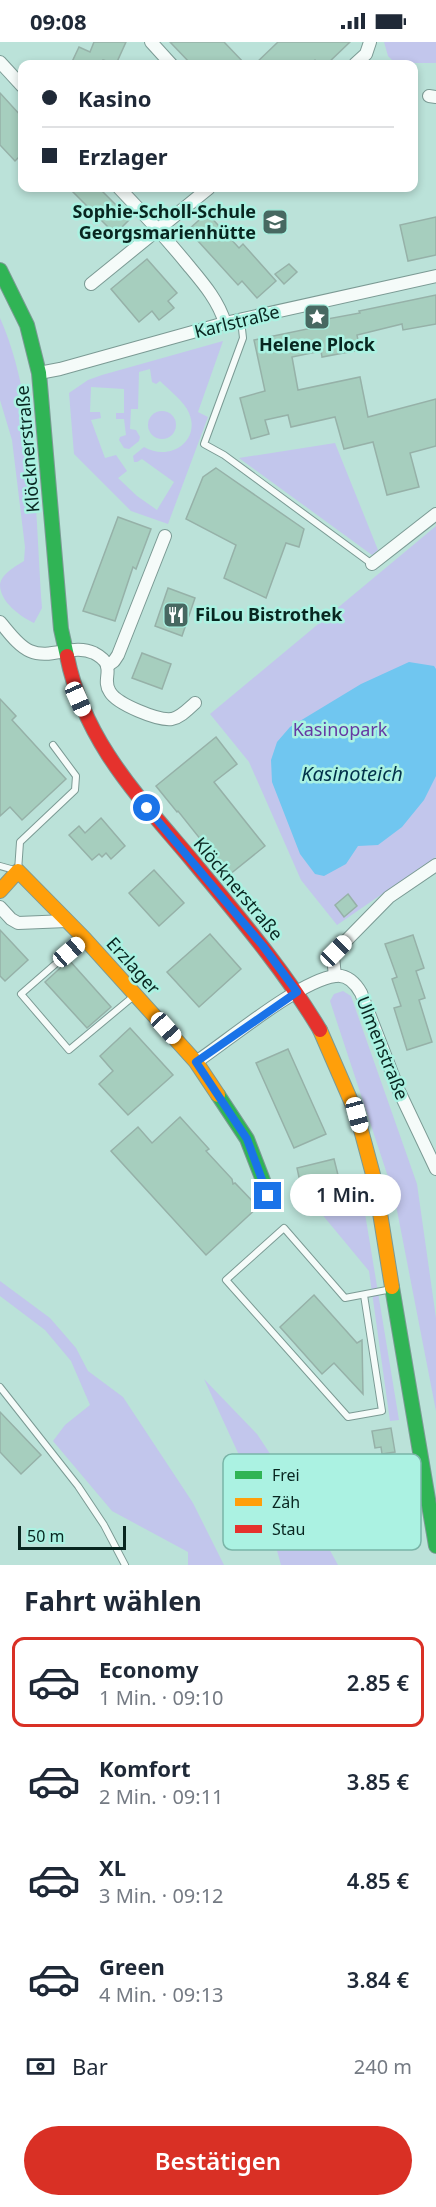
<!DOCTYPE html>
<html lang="de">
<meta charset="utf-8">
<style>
:root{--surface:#fff;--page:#f6f6f7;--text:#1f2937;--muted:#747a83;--line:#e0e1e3;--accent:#d93025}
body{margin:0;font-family:"Noto Sans",sans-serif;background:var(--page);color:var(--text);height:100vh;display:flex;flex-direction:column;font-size:22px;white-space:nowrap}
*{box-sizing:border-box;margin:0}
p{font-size:20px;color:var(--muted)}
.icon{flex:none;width:33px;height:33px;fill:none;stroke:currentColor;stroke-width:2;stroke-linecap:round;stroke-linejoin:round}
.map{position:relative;height:1523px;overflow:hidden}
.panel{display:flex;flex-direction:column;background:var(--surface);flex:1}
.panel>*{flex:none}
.hud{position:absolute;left:18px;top:18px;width:400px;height:132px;border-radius:12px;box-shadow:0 3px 9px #0003;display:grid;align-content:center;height:132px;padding:0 24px;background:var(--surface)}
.scale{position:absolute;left:18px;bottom:15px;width:108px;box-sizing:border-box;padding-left:6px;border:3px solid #082620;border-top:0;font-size:16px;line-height:21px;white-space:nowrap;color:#082620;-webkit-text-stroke:4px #abf2e2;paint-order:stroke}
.end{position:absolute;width:27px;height:27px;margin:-14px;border:8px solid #1a73e8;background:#fff;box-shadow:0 0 0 3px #fff}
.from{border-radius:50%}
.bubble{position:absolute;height:42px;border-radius:21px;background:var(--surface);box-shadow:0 3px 9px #0003;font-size:20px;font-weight:600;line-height:42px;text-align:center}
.car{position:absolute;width:18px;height:36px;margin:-18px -9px;border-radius:8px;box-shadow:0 0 4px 2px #0007;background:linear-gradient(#fff 24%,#345 0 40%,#fff 0 76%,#345 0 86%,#fff 0)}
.hud b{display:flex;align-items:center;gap:21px;height:57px;font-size:22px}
.hud b+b{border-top:2px solid var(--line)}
.hud i{width:15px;height:15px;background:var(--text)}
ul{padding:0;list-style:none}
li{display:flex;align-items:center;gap:18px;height:90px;margin:0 12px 9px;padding:0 12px;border:3px solid transparent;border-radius:12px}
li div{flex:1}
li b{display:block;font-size:22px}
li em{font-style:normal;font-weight:600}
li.current{border-color:var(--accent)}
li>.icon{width:54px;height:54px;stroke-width:1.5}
h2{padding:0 24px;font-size:27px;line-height:72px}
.pay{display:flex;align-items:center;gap:15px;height:66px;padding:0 24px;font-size:22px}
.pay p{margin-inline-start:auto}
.button{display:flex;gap:12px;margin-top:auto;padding:12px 24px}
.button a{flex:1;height:69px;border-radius:36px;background:var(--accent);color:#fff;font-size:24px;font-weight:600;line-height:69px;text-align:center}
.status{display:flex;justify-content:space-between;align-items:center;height:42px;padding:0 30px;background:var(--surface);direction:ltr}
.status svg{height:16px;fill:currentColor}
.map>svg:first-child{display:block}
</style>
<div class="status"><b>09:08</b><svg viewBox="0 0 49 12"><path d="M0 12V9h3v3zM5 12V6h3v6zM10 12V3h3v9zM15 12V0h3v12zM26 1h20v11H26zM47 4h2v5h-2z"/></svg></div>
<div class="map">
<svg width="436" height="1523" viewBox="0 0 436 1523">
<rect width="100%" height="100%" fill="#bbe2d9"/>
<g fill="#c2c6ec" fill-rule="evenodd">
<polygon points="384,0 436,0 436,21 395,21 388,14"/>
<path d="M0,276C37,359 35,476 42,566L34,581C21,575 0,560 0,543C1,532 16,524 24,519L25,505L12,398L0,358Z"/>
<path d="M223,299L198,370L208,375L168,482L131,469L74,412L69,351L88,338L102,333ZM150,327L152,340L156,342L160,339C169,348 184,359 189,371C201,399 170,420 144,405L133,414L134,420H137L142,417L174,440L157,468L137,454L118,436L127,429L116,413L105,416L91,378L101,376L100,370H90L91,345L124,347V371H116V377H124L126,393L120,395L119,398L124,406L129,407L139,399L140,395L136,388L130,387L131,367H138L139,330Z"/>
<circle cx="162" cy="383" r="14"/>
<polygon points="335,401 378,508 372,513 239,416"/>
<polygon points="436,484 436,815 337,883 301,838 249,720 210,672"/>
<polygon points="343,949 351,954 417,1142 436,1276 436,1369 394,1153 330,959 334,952"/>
<polygon points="361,1147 399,1378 390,1379 369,1229 311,1159"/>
<polygon points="0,1239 50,1276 76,1306 88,1329 123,1355 193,1461 224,1523 188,1523 188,1510 112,1469 53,1399 65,1383 90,1363 71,1319 45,1288 0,1254"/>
<polygon points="204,1337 257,1392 310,1472 338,1523 281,1523 268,1476"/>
</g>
<polygon fill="#70c6f0" points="409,620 434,624 436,627 436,734 424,758 402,785 378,803 358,804 346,822 324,834 315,832 300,812 272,740 271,718 277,700 290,685 361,642"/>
<g fill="#a6cebe" stroke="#96b1a8" stroke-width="1.5">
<polygon points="94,0 126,0 116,22 103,18 101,22 71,22 79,5 90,10"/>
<polygon points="170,0 224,0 245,22 191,22"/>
<polygon points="278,0 350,0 327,22 319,22 315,18 310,22 255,22"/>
<polygon points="0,51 22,75 22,112 15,119 0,103"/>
<polygon points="69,146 99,146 130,177 115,192"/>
<polygon points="207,171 239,206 243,202 276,239 257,256 242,239 238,243 188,188"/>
<polygon points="436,175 436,213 408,219 400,183"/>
<polygon points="147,217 177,251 168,259 174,266 159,278 152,269 139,280 111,247"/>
<polygon points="289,222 297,230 284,242 275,232"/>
<polygon points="436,253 436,282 403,288 402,282 357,293 360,308 322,315 321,309 292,315 298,348 360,335 368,375 436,357 436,404 410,411 419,445 387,453 373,400 344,407 335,375 291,385 288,373 265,378 269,392 251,397 240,356 265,349 254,298 317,285 316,279 360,271 359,269"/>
<polygon points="216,426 304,487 299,505 286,501 266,556 224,536 236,503 186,477 203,435"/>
<polygon points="118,475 151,487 136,527 133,525 115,579 83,569"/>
<polygon points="168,546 195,556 182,594 155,584"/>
<polygon points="142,611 171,622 162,647 132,636"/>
<polygon points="0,657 16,674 12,678 66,737 22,778 10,765 0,774"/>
<polygon points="216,695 237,722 214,740 265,804 229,833 178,769 177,770 156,744"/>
<polygon points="101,776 125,804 111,817 106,811 102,815 99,812 92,818 69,793 79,784 85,791"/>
<polygon points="154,828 184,861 159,884 129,851"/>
<polygon points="348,852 357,864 344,875 335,863"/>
<polygon points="0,888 28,918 5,939 0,934"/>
<polygon points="210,892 241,927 199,965 167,930"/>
<polygon points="413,893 424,926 416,929 425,956 419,958 432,1000 407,1008 394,966 401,964 392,937 397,935 385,902"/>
<polygon points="69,918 111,965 87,986 45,940"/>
<polygon points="130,986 173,1033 128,1073 99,1042 113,1029 100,1014"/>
<polygon points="288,1007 326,1092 294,1106 256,1021"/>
<polygon points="180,1075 209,1107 206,1109 232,1137 233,1142 235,1141 258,1165 206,1213 111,1109 138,1085 152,1101"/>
<polygon points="334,1117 342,1149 304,1158 297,1126"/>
<polygon points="314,1253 357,1301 362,1298 363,1352 334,1321 322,1332 280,1285"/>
<polygon points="0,1370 41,1413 21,1432 0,1410"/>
<polygon points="391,1386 395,1410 382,1412 381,1405 375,1406 372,1389"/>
</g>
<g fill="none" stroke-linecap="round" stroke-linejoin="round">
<g stroke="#7b9a94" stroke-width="8">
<g id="lane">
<polyline points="241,278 243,296 204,402 224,413 372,522"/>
<polyline points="0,824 18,829 20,800 75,748 76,734 53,703"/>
<polyline points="83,898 21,952 69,1008 135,953"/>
<polyline points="364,1253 382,1369 348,1375 226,1238 284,1186 345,1256 392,1247"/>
<polyline points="0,1345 78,1444 104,1483 125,1523"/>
</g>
</g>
<g stroke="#7b9a94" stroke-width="14">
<g id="street">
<polyline points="151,0 171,22"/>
<polyline points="0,20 22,44"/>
<polyline points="355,22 366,12 370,0"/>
<polyline points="429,54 436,55"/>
<path d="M119,146C143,171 166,196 188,223C203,241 218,258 225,281"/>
<polyline points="91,242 209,146"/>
<polyline points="39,331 60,327 225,281 436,234"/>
<polyline points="372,522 436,472"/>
<path d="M0,580C8,589 18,604 30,609C51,618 73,601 94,611C119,624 100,636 110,650C117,662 158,679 172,677C181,675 188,667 195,661"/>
<polyline points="107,624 114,619 118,613 165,494"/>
<polyline points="0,865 11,877 18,881 67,879"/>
<polyline points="335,934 333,915 336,909 389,855 436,823"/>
<path d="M196,1020C229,998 299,939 335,934C347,932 356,942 361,951L399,1049L436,1127"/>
</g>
</g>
<g stroke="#7b9a94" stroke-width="16">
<g id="fast">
<polyline points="0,228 27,283 39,331 61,587 67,614"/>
<polyline points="218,1053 247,1097 269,1154"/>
<polyline points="392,1245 436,1504"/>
</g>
</g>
<g stroke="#7b9a94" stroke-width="16">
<g id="slow">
<polyline points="0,849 18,829 84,896 196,1020 218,1053"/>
<polyline points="320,988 357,1073 375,1140 392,1245"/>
</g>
</g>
<g stroke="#7b9a94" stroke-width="16">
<path id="jam" d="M67,614C84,699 137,753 191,817C237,873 283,926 320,988"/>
</g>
<use href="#lane" stroke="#f5fbf9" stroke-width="6"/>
<use href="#street" stroke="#f5fbf9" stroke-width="12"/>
<use href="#fast" stroke="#30b455" stroke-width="14"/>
<use href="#slow" stroke="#ff9f0a" stroke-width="14"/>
<use href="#jam" stroke="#e5322d" stroke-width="14"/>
</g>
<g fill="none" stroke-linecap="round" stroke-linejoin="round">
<polyline stroke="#1a73e8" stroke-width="8" points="147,766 263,904 297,950 196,1020 247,1097 268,1154"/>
</g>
<defs>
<g id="school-square" transform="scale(1.35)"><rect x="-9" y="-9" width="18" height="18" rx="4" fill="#476861" stroke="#abf2e2"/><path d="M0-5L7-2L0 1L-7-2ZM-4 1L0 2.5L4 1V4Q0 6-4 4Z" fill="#fff"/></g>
<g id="sight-square" transform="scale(1.35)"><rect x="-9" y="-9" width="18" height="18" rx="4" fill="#476861" stroke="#abf2e2"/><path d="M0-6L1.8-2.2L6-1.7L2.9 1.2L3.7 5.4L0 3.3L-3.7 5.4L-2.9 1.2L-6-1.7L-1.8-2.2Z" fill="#fff"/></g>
<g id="restaurant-square" transform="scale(1.35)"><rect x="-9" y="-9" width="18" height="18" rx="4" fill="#476861" stroke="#abf2e2"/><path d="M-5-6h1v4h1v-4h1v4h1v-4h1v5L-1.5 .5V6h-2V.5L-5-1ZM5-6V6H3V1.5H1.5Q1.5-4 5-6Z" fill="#fff"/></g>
</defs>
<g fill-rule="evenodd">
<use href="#school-square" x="275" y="180"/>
<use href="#sight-square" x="317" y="275"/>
<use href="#restaurant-square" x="176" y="573"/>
</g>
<g text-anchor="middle" stroke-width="5" stroke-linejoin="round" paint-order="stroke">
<g font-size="18" font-weight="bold" fill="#082620" stroke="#abf2e2" text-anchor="end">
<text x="256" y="176">Sophie-Scholl-Schule<tspan x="256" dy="21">Georgsmarienhütte</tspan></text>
<text x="317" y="309" text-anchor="middle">Helene Plock</text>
<text x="195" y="579" text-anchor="start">FiLou Bistrothek</text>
</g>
<g font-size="18" fill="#082620" stroke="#abf2e2">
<text transform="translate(237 280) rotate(-14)" y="6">Karlstraße</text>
<text transform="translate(28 407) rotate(-95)" y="6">Klöcknerstraße</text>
<text transform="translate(238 847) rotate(50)" y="6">Klöcknerstraße</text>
<text transform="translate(133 924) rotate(48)" y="6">Erzlager</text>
<text transform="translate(382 1006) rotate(68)" y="6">Ulmenstraße</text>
</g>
<g font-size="18" fill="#6539a3" stroke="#abf2e2">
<text x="340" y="694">Kasinopark</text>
</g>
<g font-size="20" font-style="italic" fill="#02314a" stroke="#abf2e2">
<text x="352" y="739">Kasinoteich</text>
</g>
</g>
<rect x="223" y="1412" width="198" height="96" rx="9" fill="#abf2e2" stroke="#7ab5a8" stroke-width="1.5"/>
<rect x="235" y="1429" width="27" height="8" fill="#30b455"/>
<rect x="235" y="1456" width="27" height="8" fill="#ff9f0a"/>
<rect x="235" y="1483" width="27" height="8" fill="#e5322d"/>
<g font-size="16" fill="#082620">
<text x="272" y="1439">Frei</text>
<text x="272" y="1466">Zäh</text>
<text x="272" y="1493">Stau</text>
</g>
</svg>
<div class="scale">50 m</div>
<i class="end from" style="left:147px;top:766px"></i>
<i class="end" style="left:268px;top:1154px"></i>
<div class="bubble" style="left:290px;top:1132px;width:111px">1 Min.</div>
<i class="car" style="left:78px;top:657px;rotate:156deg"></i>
<i class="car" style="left:336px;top:909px;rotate:45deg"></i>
<i class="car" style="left:69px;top:910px;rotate:49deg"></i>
<i class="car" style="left:166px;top:986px;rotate:138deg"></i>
<i class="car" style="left:357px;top:1073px;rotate:165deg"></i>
<div class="hud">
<b><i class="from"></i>Kasino</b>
<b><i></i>Erzlager</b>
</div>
</div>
<section class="panel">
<h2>Fahrt wählen</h2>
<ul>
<li class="current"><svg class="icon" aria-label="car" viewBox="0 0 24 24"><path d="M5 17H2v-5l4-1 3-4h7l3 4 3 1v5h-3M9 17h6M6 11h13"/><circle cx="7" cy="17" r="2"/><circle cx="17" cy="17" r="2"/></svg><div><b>Economy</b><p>1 Min. · 09:10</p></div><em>2.85 €</em></li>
<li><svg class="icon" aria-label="car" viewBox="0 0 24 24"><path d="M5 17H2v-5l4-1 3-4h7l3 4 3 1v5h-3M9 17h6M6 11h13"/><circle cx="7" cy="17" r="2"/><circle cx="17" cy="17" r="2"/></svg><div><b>Komfort</b><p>2 Min. · 09:11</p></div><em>3.85 €</em></li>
<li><svg class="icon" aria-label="car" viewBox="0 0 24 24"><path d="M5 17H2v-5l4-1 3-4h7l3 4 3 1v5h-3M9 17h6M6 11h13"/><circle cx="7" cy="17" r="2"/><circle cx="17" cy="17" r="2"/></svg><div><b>XL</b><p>3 Min. · 09:12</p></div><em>4.85 €</em></li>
<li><svg class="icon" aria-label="car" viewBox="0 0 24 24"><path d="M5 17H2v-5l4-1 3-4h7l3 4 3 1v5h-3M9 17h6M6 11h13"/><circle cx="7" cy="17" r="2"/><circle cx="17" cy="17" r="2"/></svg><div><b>Green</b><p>4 Min. · 09:13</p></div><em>3.84 €</em></li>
</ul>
<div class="pay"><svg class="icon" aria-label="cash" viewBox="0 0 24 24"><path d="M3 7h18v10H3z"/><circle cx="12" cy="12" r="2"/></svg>Bar<p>240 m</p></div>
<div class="button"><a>Bestätigen</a></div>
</section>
